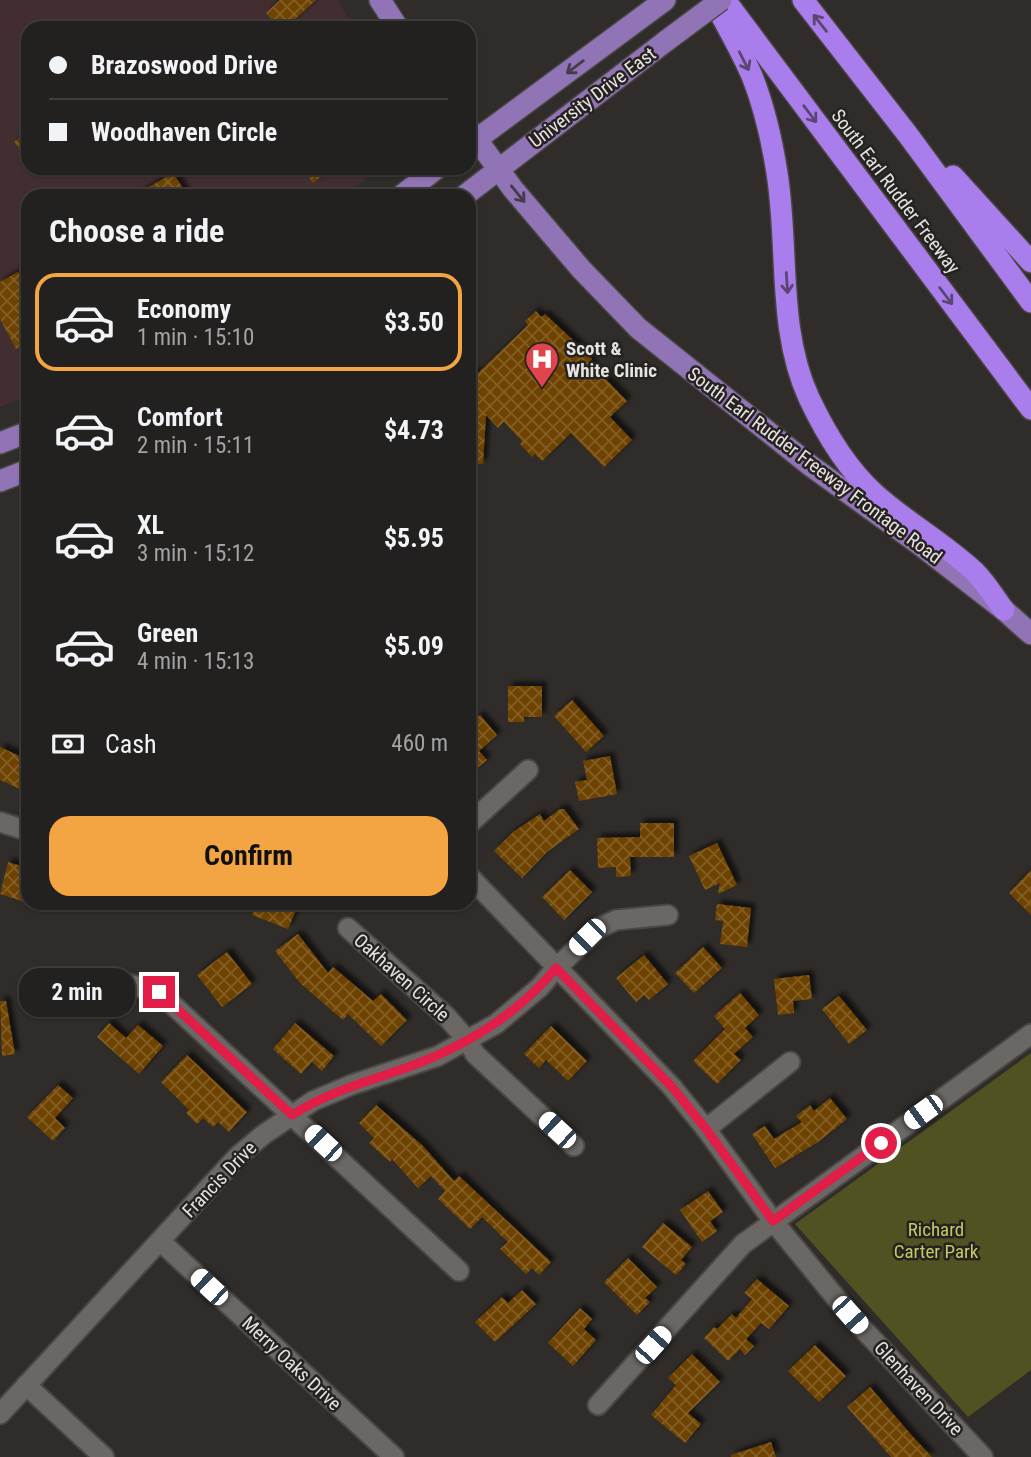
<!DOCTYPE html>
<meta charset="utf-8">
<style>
:root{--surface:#23211f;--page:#2f2e2c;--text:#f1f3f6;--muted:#a3a3a4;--line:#403e3d;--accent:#f3a443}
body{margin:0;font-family:"Roboto Condensed",sans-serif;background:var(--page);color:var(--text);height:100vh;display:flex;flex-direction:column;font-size:26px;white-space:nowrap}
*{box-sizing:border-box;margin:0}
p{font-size:23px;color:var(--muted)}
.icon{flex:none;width:38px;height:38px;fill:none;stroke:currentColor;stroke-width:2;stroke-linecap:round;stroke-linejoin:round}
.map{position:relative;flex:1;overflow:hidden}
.drawer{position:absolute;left:21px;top:189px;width:455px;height:721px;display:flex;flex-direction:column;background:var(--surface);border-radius:21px;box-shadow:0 2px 5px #0004,0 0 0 2px var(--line)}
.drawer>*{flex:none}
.banner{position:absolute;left:21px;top:21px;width:455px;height:154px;border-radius:21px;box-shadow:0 2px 5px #0004,0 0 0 2px var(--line);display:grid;align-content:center;height:154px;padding:0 28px;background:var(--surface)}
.end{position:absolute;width:32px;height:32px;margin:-16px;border:9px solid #e11d48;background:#fff;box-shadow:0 0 0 4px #fff}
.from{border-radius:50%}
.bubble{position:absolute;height:49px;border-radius:21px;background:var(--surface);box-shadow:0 2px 5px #0004,0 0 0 2px var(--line);font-size:23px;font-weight:700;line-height:49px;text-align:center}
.car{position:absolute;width:21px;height:42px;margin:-21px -10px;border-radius:9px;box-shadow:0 0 5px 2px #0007;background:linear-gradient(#fff 24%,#345 0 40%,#fff 0 76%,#345 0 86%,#fff 0)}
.banner b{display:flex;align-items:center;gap:24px;height:66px;font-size:26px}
.banner b+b{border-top:2px solid var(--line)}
.banner i{width:18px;height:18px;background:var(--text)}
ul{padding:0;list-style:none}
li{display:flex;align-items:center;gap:21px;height:98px;margin:0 14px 10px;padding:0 14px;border:4px solid transparent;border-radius:21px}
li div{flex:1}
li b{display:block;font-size:26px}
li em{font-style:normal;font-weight:700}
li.active{border-color:var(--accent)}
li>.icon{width:63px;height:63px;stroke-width:1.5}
h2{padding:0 28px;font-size:32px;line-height:84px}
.pay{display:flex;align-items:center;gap:18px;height:77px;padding:0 28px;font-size:26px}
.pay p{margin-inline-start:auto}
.action{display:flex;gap:14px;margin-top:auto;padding:14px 28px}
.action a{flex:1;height:80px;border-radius:21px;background:var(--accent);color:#111;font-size:28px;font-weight:700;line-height:80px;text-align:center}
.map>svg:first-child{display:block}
</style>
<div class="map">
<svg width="1031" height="1457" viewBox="0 0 1031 1457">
<defs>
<pattern id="building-cross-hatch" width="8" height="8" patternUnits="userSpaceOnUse" patternTransform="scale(1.75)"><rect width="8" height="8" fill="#6e4300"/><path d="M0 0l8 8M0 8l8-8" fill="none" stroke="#835e25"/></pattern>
<filter id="shadow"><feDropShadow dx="4.5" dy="-4.5" stdDeviation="2" flood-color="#0009"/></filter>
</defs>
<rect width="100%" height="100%" fill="#2f2c29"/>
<polygon fill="#422e31" points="0,0 338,0 353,28 28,28 28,168 381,168 343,196 28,196 28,396 0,407"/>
<polygon fill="#515222" points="1031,1053 1031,1370 968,1417 795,1224"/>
<g fill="url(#building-cross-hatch)" filter="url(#shadow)">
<polygon points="280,0 316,0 285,28 280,28 266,13"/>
<polygon points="28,132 28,160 14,142"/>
<polygon points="302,168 332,168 313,183"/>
<polygon points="173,173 188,196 134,196"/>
<polygon points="18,272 26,290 21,292 28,306 28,343 16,349 0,319 0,282"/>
<polygon points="536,311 541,317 545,314 574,341 592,359 589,362 627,401 610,417 632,440 604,467 571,433 542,461 535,454 532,457 520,444 522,441 504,422 498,428 486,415 483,464 469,463 469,372 478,373 528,325 525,321"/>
<polygon points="508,686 542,686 542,717 524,717 524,722 508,722"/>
<polygon points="572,700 604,736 586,752 554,716"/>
<polygon points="480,715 497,735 479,751 487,760 469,775 469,725"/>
<polygon points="0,747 28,760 28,777 22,790 0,780"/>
<polygon points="610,756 617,794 579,801 575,782 587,780 583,761"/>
<polygon points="560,809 564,809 579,829 547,852 522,878 494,851 513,832 540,814 544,821"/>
<polygon points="640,823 674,823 674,857 630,857 631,876 616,877 616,867 598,868 597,838 640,837"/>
<polygon points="717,843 737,885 718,894 720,883 705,890 689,856"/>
<polygon points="8,862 28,868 28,903 0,894"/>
<polygon points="570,870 592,892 564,920 542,897"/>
<polygon points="1031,870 1031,915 1009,893"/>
<polygon points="257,903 299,903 288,929 252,915"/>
<polygon points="717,904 751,908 747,947 720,944 723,921 715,920"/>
<polygon points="298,934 328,973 333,967 373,1001 381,994 407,1020 381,1046 348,1014 343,1020 300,983 275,951"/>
<polygon points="703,947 722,968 694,993 675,973"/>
<polygon points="227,952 252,984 222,1007 197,975"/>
<polygon points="644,955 668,984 649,1000 644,995 636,1002 616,978"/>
<polygon points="809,975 812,999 793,1001 794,1013 778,1015 774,979"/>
<polygon points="740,993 759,1015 745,1028 753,1037 734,1054 741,1060 717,1084 693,1061 725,1029 714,1016"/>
<polygon points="839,996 867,1030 849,1044 822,1009"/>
<polygon points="0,1001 6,1001 15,1054 2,1056"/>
<polygon points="109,1023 126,1038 138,1025 163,1046 139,1074 97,1037"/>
<polygon points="295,1023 334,1056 322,1071 312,1062 301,1074 273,1049"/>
<polygon points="551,1026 587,1061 568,1081 546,1060 539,1068 524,1054"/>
<polygon points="187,1055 247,1112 229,1132 218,1122 213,1127 203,1118 197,1124 186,1113 189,1110 161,1082"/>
<polygon points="58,1085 73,1098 55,1118 65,1128 53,1141 27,1117"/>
<polygon points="830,1098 847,1119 818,1142 775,1168 752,1134 765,1126 774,1139 802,1122 796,1116 810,1105 814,1111"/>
<polygon points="376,1105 423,1146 454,1181 459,1176 551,1262 539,1275 532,1268 526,1274 500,1249 508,1242 482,1217 470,1229 438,1199 445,1191 431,1176 418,1188 392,1159 390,1162 369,1143 374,1138 359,1123"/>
<polygon points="708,1191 723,1212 710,1221 717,1231 702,1242 680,1210"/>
<polygon points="663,1223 692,1247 681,1260 686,1264 676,1275 642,1247"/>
<polygon points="628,1258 657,1287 645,1298 650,1302 637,1315 604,1282"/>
<polygon points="757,1279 789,1306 769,1329 761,1323 746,1339 754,1346 745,1355 740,1349 728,1361 704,1338 714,1327 717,1329 732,1314 736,1318 752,1299 744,1293"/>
<polygon points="522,1290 536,1304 495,1342 475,1322 502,1297 508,1303"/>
<polygon points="580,1308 592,1319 584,1329 596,1340 573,1366 548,1343"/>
<polygon points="815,1345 846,1376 819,1402 788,1371"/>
<polygon points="692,1354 720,1382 688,1413 701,1424 685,1443 651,1415 676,1385 668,1378"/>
<polygon points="870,1387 914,1438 932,1457 891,1457 847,1407"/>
<polygon points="771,1442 776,1457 731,1457 731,1455"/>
</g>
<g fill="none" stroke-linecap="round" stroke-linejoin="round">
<g stroke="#494744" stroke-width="23">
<g id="minor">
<polyline points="0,822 28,831"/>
<polyline points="469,824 528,770"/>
<polyline points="469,876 672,1087 706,1129 773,1221 850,1315 983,1457"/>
<polyline points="348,928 447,1017 468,1041 475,1054 574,1146"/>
<polyline points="128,984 159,992 459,1271"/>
<polyline points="706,1129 790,1062"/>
<polyline points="160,1241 394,1457"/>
<polyline points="26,1385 104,1457"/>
<polyline points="598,1405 743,1244 1031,1034"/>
<polyline points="0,1414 238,1156 263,1135 313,1101 351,1085 438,1056 496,1024 540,987 556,968 599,928 616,920 668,915"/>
</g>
</g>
<g stroke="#494744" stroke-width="24">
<g id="major">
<polyline points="380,0 398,28"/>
<polyline points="469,129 513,189 581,269 638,328 811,466 919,544 1004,610 1031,634"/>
<polyline points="469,145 665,0"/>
<polyline points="401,196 437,168"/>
<polyline points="464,196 666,41"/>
<polyline points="0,443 28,432"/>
<polyline points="0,481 28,470"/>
</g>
</g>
<g stroke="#494744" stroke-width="24">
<g id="highway">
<path d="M713,0C726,25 741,50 752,76C764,106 772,141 777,173C789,247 777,329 809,398C825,432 846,468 875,494C906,522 944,543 975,572C986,583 995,598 1004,610"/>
<polyline points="725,0 1031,409"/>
<polyline points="803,0 908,135 1031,302"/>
<polyline points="953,176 1031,262"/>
</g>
</g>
<use href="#minor" stroke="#6a6764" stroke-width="19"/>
<use href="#major" stroke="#9074b5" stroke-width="21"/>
<use href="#highway" stroke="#a97deb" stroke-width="21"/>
<g stroke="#494744" stroke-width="24" stroke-linecap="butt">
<polyline id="major-bridge" points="666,41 721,0"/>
</g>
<use href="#major-bridge" stroke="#9074b5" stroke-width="21"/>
</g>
<defs><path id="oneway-shaft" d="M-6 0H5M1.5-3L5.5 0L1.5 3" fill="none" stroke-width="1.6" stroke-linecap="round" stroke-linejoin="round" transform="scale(1.75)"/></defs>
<g stroke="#5a4671">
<use href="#oneway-shaft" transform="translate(820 23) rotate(-128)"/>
<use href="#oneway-shaft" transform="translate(744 61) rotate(63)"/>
<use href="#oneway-shaft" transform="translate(810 114) rotate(53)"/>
<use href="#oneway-shaft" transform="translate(787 283) rotate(86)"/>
<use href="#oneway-shaft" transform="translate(946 296) rotate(53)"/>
</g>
<g stroke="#453b4d">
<use href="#oneway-shaft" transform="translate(575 67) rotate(143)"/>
<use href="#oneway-shaft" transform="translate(518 194) rotate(51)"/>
</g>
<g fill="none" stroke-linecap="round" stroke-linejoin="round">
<path stroke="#e11d48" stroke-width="9" d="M159,992L292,1115C330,1091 370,1081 411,1066C467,1045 518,1014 556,968L672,1087L706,1129L773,1221L881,1143"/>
</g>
<defs>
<g id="hospital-pin" transform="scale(1.75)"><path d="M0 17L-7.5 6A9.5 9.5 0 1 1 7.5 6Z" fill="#e0444e" stroke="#252220"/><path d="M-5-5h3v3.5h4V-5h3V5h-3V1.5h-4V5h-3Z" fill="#fff"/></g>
</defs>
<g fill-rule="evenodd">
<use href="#hospital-pin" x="542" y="359"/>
</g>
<g text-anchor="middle" stroke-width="5" stroke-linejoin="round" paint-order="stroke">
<g font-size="19" fill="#e6e4e2" stroke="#252220">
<text transform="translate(592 97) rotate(-37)" y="7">University Drive East</text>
<text transform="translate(896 191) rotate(53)" y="7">South Earl Rudder Freeway</text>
<text transform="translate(815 465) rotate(37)" y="7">South Earl Rudder Freeway Frontage Road</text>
<text transform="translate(402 977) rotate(42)" y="7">Oakhaven Circle</text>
<text transform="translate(219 1179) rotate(-46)" y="7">Francis Drive</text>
<text transform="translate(292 1363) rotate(43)" y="7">Merry Oaks Drive</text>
<text transform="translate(919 1388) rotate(47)" y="7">Glenhaven Drive</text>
</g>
<g font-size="19" font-weight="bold" fill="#e6e4e2" stroke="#252220" text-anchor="start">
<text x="566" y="355">Scott &amp;<tspan x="566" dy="22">White Clinic</tspan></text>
</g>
<g font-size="19" fill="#c5c865" stroke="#252220">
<text x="936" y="1236">Richard<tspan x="936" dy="22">Carter Park</tspan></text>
</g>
</g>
</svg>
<i class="end from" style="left:881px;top:1143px"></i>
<i class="end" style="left:159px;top:992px"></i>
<div class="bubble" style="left:19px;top:968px;width:116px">2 min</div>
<i class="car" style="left:587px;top:937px;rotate:225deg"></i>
<i class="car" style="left:923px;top:1112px;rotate:234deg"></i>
<i class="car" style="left:557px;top:1130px;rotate:313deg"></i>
<i class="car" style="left:323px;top:1143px;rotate:313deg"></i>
<i class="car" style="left:209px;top:1287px;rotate:313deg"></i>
<i class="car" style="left:850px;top:1315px;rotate:138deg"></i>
<i class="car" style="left:653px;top:1345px;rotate:42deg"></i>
<div class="banner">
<b><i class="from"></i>Brazoswood Drive</b>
<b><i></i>Woodhaven Circle</b>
</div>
<section class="drawer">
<h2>Choose a ride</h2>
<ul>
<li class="active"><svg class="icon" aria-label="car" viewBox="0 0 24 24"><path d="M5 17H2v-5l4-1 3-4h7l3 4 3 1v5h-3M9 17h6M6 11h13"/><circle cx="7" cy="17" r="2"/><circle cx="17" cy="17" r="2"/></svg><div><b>Economy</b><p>1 min · 15:10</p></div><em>$3.50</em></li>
<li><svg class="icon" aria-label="car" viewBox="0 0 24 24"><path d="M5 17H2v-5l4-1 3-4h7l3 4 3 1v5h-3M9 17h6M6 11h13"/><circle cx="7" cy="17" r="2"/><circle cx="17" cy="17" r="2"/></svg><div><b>Comfort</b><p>2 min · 15:11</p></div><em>$4.73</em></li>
<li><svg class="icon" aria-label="car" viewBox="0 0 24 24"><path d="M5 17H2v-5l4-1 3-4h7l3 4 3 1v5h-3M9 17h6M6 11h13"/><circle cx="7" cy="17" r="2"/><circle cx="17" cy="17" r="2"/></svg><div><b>XL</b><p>3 min · 15:12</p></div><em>$5.95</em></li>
<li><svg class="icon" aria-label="car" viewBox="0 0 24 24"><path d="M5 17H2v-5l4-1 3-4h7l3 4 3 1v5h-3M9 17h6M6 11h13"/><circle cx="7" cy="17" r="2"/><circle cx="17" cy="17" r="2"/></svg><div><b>Green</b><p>4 min · 15:13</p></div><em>$5.09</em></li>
</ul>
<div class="pay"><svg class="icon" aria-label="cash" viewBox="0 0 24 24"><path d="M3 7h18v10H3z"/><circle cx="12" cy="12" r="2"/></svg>Cash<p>460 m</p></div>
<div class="action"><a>Confirm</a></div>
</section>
</div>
